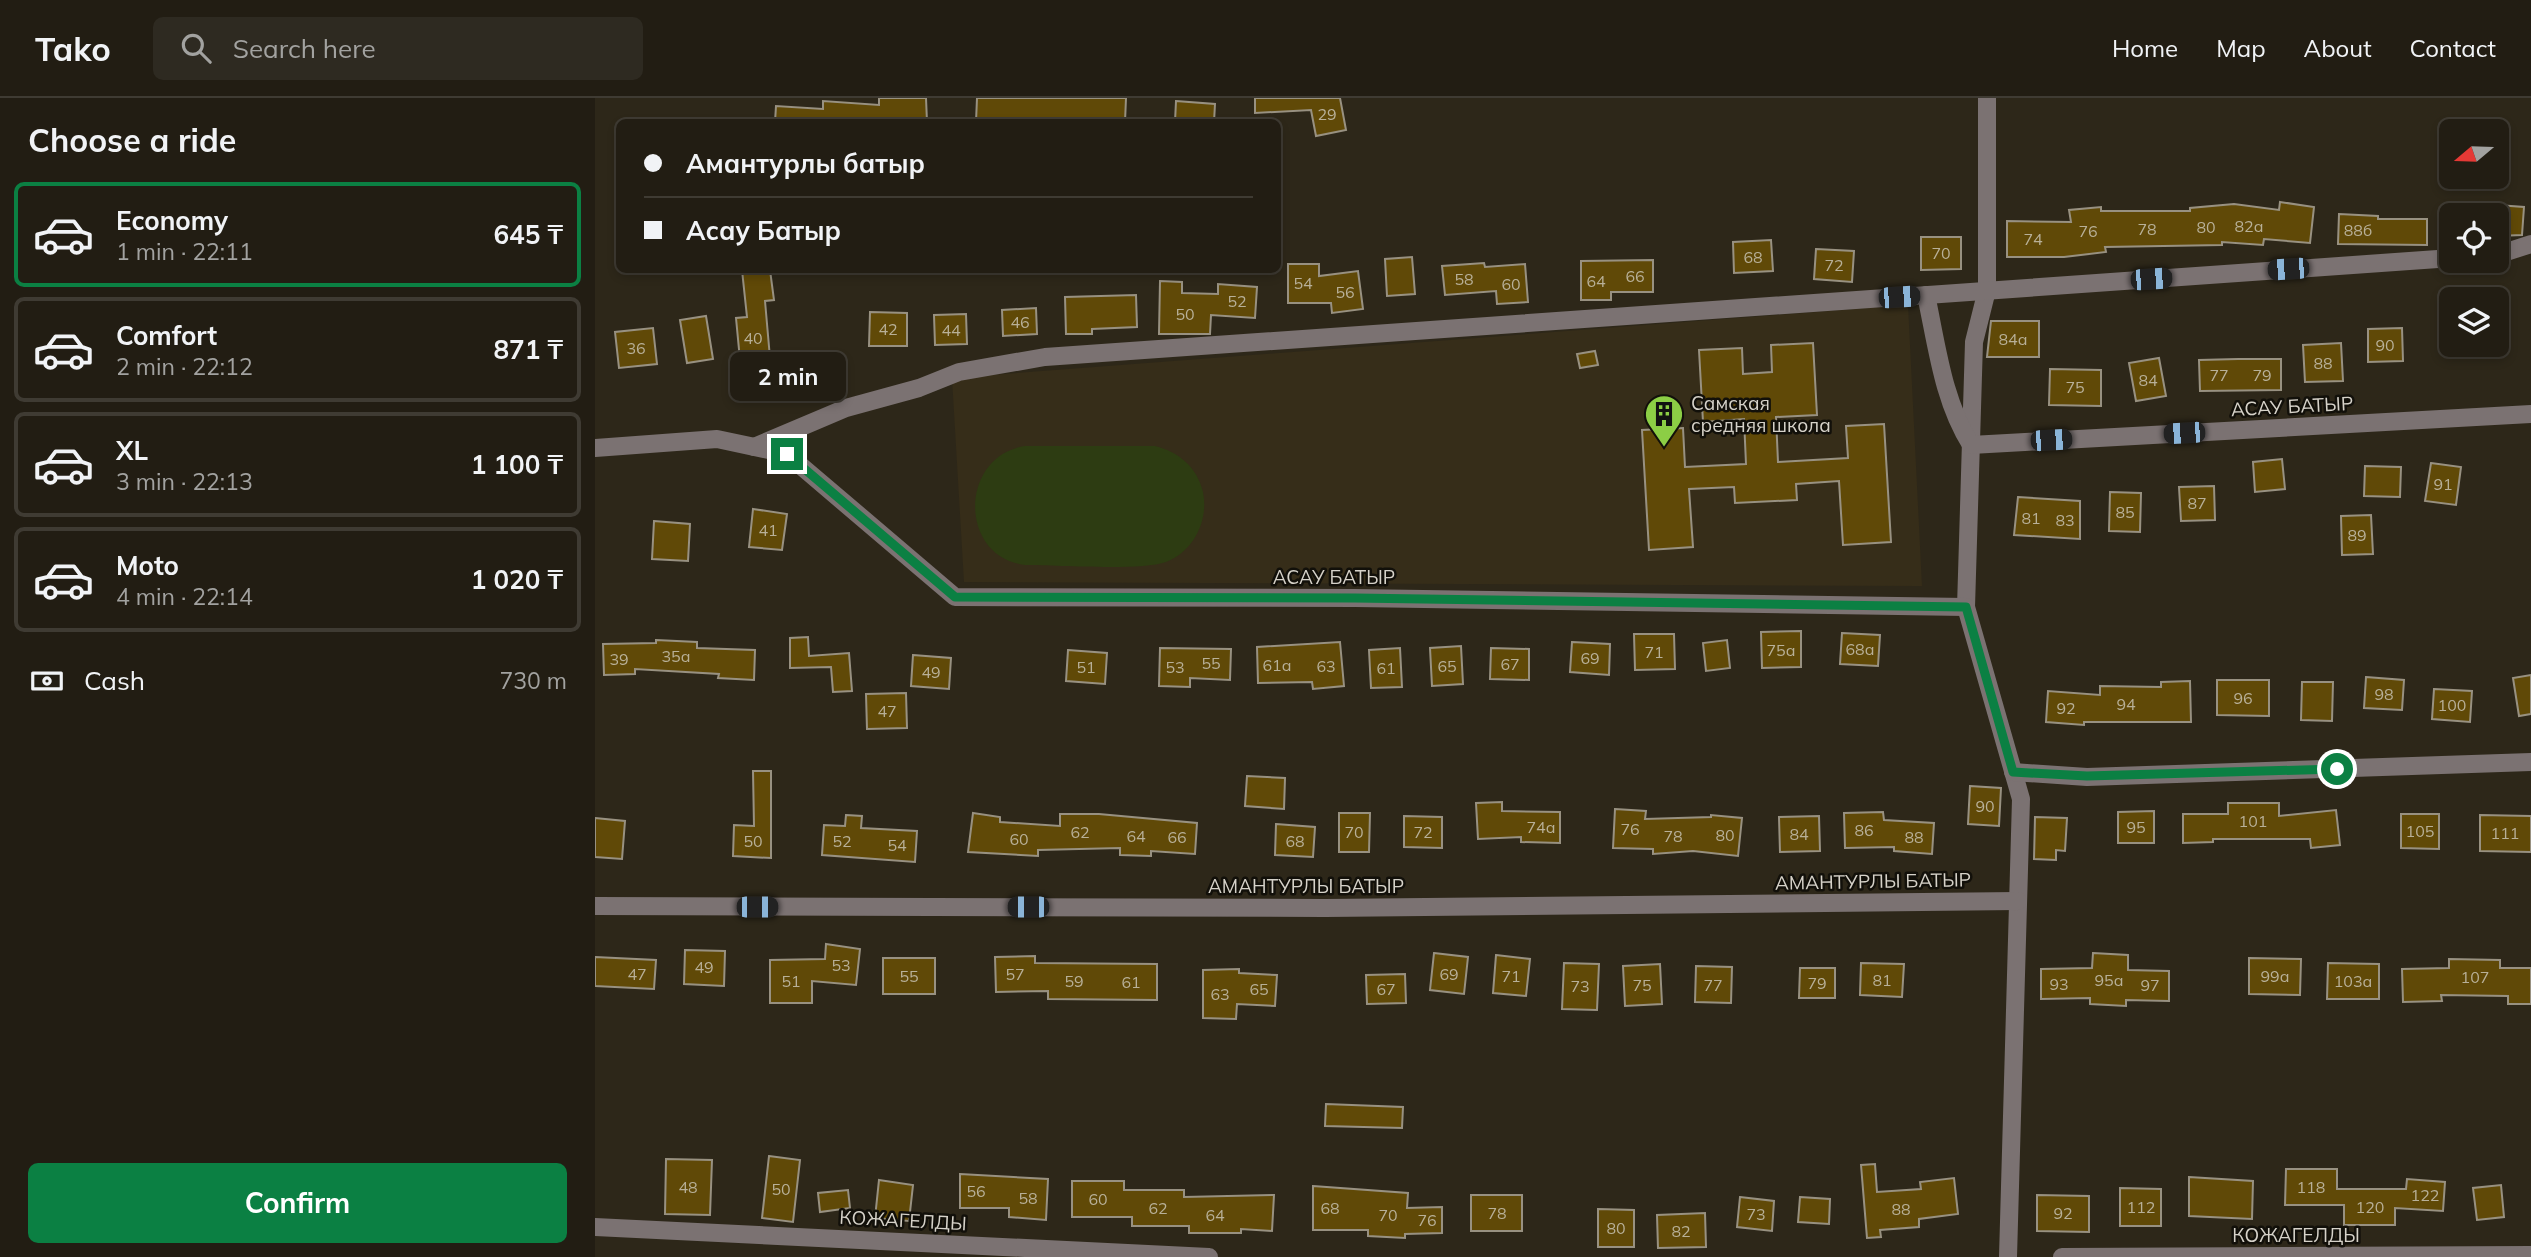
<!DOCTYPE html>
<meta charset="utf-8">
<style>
:root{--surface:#221d13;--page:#2e2a21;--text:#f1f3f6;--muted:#a2a2a0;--line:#3f3b33;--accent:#0b8043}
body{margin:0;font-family:Mulish,sans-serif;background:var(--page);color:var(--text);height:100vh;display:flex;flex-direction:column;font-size:26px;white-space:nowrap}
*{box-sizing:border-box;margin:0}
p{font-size:23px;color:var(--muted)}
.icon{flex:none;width:38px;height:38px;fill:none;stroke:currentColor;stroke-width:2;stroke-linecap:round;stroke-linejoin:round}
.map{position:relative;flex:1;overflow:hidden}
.sheet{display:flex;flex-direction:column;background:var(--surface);width:595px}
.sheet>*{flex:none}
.hud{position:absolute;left:21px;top:21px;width:665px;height:154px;border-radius:10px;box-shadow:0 4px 10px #0003,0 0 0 2px var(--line);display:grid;align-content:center;height:154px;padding:0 28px;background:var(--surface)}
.needle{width:46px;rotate:251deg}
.controls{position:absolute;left:1844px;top:21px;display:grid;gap:14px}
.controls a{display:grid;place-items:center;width:70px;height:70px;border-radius:10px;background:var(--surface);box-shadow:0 4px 10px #0003,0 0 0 2px var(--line);font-size:35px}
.end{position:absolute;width:32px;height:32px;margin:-16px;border:9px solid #0b8043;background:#fff;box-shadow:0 0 0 4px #fff}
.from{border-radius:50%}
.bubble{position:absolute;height:49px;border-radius:10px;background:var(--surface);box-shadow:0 4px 10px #0003,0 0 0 2px var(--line);font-size:23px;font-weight:700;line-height:49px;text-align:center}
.car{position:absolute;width:21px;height:42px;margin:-21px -10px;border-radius:9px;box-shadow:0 0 5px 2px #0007;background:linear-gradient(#222 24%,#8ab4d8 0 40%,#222 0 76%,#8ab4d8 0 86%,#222 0)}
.hud b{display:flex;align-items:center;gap:24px;height:66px;font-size:26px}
.hud b+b{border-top:2px solid var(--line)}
.hud i{width:18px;height:18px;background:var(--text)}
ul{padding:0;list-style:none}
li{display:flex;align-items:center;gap:21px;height:105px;margin:0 14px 10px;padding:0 14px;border:4px solid var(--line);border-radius:10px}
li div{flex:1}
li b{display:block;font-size:26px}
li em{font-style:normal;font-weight:700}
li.current{border-color:var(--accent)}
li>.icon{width:63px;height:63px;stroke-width:1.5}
h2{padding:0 28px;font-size:32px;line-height:84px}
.pay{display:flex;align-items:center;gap:18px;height:77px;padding:0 28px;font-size:26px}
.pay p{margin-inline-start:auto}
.primary-button{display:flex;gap:14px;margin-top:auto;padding:14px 28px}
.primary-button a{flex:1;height:80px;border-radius:10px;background:var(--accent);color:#fff;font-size:28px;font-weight:700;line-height:80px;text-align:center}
header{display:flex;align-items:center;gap:42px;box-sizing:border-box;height:98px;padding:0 35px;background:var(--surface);border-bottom:2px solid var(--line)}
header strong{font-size:33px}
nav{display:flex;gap:38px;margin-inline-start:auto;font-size:24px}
.search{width:490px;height:63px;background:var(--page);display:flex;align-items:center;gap:18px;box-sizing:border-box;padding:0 24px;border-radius:10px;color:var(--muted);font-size:26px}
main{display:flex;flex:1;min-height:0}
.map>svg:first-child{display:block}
</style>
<header>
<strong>Tako</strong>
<div class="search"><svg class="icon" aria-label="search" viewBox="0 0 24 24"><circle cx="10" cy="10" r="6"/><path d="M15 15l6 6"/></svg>Search here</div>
<nav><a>Home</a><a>Map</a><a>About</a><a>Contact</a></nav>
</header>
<main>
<section class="sheet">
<h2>Choose a ride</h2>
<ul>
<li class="current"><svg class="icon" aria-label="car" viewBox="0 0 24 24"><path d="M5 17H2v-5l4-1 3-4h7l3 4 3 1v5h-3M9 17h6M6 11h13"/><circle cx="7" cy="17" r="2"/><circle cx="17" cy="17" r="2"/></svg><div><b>Economy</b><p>1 min · 22:11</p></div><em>645 ₸</em></li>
<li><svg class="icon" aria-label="car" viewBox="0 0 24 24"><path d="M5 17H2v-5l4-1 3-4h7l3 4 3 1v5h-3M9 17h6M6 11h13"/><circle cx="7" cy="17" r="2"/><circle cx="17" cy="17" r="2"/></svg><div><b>Comfort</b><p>2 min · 22:12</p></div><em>871 ₸</em></li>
<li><svg class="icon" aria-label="car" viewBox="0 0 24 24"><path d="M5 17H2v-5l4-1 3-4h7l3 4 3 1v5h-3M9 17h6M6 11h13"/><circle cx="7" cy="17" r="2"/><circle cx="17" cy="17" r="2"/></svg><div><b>XL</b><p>3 min · 22:13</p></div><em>1 100 ₸</em></li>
<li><svg class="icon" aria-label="car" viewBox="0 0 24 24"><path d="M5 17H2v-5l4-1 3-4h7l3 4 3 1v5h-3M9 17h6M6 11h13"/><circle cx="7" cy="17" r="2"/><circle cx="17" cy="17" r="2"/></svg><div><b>Moto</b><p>4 min · 22:14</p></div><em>1 020 ₸</em></li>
</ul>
<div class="pay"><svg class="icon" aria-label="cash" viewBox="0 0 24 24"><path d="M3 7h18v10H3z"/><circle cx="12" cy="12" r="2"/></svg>Cash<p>730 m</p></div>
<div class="primary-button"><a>Confirm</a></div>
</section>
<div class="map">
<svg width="1936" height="1159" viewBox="0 0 1936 1159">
<rect width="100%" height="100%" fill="#2d2719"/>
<polygon fill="#362d19" points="1313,207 1327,488 369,484 357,280"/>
<path fill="#2d3c12" d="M430,348H560C584,354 602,369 608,394C614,423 598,454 571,464C546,473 461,467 430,467C363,459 364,358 430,348Z"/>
<g fill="#604907" stroke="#989181" stroke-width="2">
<polygon points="284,0 331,0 332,24 180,24 181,8 228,11 228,3 284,7"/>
<polygon points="382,0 531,0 530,24 381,24"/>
<polygon points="660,0 745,0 751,32 721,38 716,12 660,15"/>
<polygon points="581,3 620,6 619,24 580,24"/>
<polygon points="1685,104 1719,109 1715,145 1669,141 1668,147 1627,144 1627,147 1510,149 1511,154 1469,159 1412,159 1412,123 1476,124 1474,112 1506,109 1506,113 1595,113 1595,110 1639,106 1684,112"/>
<polygon points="1902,107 1929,109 1927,137 1902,138"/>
<polygon points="1744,116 1783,118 1783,121 1832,121 1832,147 1743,146"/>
<polygon points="1326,139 1366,139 1366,171 1326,172"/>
<polygon points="1176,142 1178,173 1139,175 1138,144"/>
<polygon points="1221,151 1259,153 1257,184 1219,181"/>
<polygon points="817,159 820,196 792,198 790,161"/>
<polygon points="1058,162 1058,194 1016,194 1016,202 986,202 986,163"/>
<polygon points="889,165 890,169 930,166 933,204 902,206 901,193 850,197 847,168"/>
<polygon points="693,166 724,166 724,178 763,173 768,211 737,215 736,205 693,205"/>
<polygon points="147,172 175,172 179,202 170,203 175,260 145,262 141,220 152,219"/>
<polygon points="565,183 587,184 587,195 623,196 623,186 662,189 660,220 616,217 615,236 564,236"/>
<polygon points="541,197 542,229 497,231 497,236 471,236 470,199"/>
<polygon points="441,210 442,236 408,238 407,212"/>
<polygon points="275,214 312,215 312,248 274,248"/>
<polygon points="371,216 372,246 340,247 339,217"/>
<polygon points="111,218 118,261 92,265 85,222"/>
<polygon points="1396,223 1444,223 1444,259 1392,259"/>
<polygon points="58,230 62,266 24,270 20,234"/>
<polygon points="1807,230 1808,263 1773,264 1773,231"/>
<polygon points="1218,245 1222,317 1181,319 1183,364 1253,360 1251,328 1289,326 1296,444 1248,447 1244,383 1201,386 1202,402 1140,405 1139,389 1094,391 1098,449 1054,452 1047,332 1088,330 1090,369 1151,366 1149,321 1108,324 1104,252 1147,250 1148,276 1177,274 1176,247"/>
<polygon points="1746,245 1748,283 1710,284 1708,247"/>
<polygon points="1000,253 1003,267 985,270 982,256"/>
<polygon points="1564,260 1571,298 1541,303 1534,265"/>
<polygon points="1643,261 1686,261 1686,292 1605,293 1604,262"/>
<polygon points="1455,271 1506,272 1506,308 1454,307"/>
<polygon points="1687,361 1690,391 1660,394 1658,364"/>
<polygon points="1836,365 1866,369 1861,407 1830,403"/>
<polygon points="1770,368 1806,369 1805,399 1769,398"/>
<polygon points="1619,388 1620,422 1586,423 1584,389"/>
<polygon points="1515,394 1546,395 1545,434 1514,433"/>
<polygon points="1423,399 1485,403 1485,441 1419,437"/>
<polygon points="158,411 192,416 187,452 154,449"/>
<polygon points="1776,417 1778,456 1747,457 1746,418"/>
<polygon points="59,423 95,426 93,463 57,461"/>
<polygon points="1206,533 1206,569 1167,570 1166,534"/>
<polygon points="1247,535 1285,537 1283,568 1245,566"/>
<polygon points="1039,536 1079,536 1080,571 1040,572"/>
<polygon points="213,539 214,558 254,555 257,593 238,594 236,569 195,570 195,540"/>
<polygon points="61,542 102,544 102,550 160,552 159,582 123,580 124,576 40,571 40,576 9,577 8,546 61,545"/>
<polygon points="1132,542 1135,570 1111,573 1108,545"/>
<polygon points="745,544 749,588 718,591 717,584 663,585 662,549"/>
<polygon points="977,544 1015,546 1014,577 975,574"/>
<polygon points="866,548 868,586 837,588 835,550"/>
<polygon points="565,550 636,551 635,582 595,580 595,589 564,588"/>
<polygon points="805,550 807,589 776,590 774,552"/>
<polygon points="896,550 934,551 934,582 895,581"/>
<polygon points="473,552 512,555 510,586 471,583"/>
<polygon points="318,557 356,560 354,591 316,588"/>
<polygon points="1936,577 1936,616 1924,618 1918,580"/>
<polygon points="1771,579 1809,582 1807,612 1769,610"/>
<polygon points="1622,582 1674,582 1674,618 1622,617"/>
<polygon points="1595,583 1596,624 1489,624 1489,627 1451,624 1453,593 1505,597 1505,588 1566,589 1566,584"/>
<polygon points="1707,584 1738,584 1737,623 1706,622"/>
<polygon points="1839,591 1877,593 1875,624 1837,621"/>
<polygon points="311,595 312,630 272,631 271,596"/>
<polygon points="158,673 176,673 176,760 138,758 139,727 159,728"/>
<polygon points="652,678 690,680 689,711 650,708"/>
<polygon points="1375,688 1406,690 1404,728 1373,726"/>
<polygon points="907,704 907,713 965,714 965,745 926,744 926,739 883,741 881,705"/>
<polygon points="1633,705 1684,705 1684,718 1741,712 1745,747 1716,750 1715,741 1618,741 1618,744 1588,745 1588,716 1633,716"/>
<polygon points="1020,711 1051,713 1050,721 1116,719 1116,717 1147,720 1143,758 1098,753 1058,756 1058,751 1018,750"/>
<polygon points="1559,713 1559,745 1523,745 1523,714"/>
<polygon points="1288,714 1289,722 1339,725 1337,756 1299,753 1299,749 1250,750 1249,715"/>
<polygon points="378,715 405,719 405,724 465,728 465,716 504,716 602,725 600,756 556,753 556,758 525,757 525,750 443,752 443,758 373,754"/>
<polygon points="744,715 775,715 774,754 744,754"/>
<polygon points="1806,716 1844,716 1844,751 1806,750"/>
<polygon points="251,717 267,718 266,730 322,733 320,764 227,757 229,727 250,728"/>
<polygon points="1885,717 1936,718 1936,754 1885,753"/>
<polygon points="809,718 847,719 847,750 809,749"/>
<polygon points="1224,718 1225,753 1185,754 1184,719"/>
<polygon points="1440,719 1472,720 1470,753 1461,752 1461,762 1439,761"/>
<polygon points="0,720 30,723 27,761 0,759"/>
<polygon points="681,726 720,729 718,759 680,757"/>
<polygon points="231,846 265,851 261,887 217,883 217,905 175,905 175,862 230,861"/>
<polygon points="90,852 130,853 129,888 89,886"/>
<polygon points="839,855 873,859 869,896 835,892"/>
<polygon points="1498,855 1533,857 1533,872 1574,873 1574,903 1531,902 1531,908 1495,906 1495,900 1446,901 1446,871 1497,870"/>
<polygon points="901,857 935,861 931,898 898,895"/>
<polygon points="440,858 440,865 562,866 562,902 453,901 453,893 401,894 400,859"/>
<polygon points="0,859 61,862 59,891 0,888"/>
<rect x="288" y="860" width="52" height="36"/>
<polygon points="1654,860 1706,861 1705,897 1654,896"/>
<polygon points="1854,861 1905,862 1905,870 1936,870 1936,906 1913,906 1913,898 1846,897 1847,903 1808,904 1807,871 1854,870"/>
<polygon points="969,865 1004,866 1002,912 967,911"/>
<polygon points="1266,865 1309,866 1307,899 1265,897"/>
<polygon points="1733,865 1784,866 1784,901 1732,901"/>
<polygon points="1065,866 1067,906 1030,908 1028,868"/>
<polygon points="1101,868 1137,869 1136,905 1100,904"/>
<polygon points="1205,870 1240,870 1240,900 1204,900"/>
<polygon points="644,871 644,875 682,877 680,908 642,906 641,921 608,920 608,872"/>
<polygon points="810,876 811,905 772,906 771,877"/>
<polygon points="731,1006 808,1009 807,1030 730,1028"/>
<polygon points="174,1058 205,1062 198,1124 167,1120"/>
<polygon points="71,1061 117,1062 115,1117 70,1116"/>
<polygon points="1280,1066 1282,1094 1326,1091 1325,1084 1359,1080 1363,1116 1324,1121 1324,1129 1285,1132 1286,1139 1272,1140 1266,1067"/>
<polygon points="1691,1071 1742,1071 1742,1091 1811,1091 1812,1081 1850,1084 1848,1113 1800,1110 1800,1127 1749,1127 1749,1107 1690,1107"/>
<polygon points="365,1076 453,1081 451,1122 414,1119 414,1110 365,1110"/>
<polygon points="1594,1079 1658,1083 1657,1121 1594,1118"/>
<polygon points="284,1082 318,1087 314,1123 280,1120"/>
<polygon points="477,1083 529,1083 529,1092 589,1092 589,1099 679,1097 677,1133 646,1131 646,1135 594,1135 594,1128 537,1128 537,1119 477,1119"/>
<polygon points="1906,1087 1909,1119 1882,1122 1878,1090"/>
<polygon points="718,1088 813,1095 812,1110 847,1109 847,1135 810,1136 810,1140 773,1138 773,1132 718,1132"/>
<polygon points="1525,1090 1566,1091 1566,1128 1525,1128"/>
<polygon points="253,1092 255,1110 225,1114 223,1095"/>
<rect x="876" y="1097" width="51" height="36"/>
<polygon points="1442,1097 1494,1098 1494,1134 1442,1133"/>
<polygon points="1145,1099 1179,1103 1177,1133 1142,1129"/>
<polygon points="1205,1099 1235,1101 1234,1126 1203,1124"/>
<polygon points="1003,1111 1039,1112 1039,1149 1003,1149"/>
<polygon points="1110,1115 1111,1149 1063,1150 1062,1117"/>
</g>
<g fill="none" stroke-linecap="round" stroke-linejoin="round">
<g stroke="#7b7272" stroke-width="18">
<polyline points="1392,0 1392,192 1379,244 1371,509 1426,701 1413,1159"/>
<polyline points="1902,157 1936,146"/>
<path d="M1331,197C1342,248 1348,303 1376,347L1936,316"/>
<polyline points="159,349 251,310 324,290 364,274 450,259 1857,160"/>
<polyline points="0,350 122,341 192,356 360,499 760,500 1371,509"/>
<polyline points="1418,674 1492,679 1936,664"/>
<polyline points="0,808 730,810 1423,803"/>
<polyline points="0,1129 614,1159"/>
<polyline points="1467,1159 1936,1157"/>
</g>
</g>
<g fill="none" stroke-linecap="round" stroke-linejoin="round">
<polyline stroke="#0b8043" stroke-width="9" points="192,356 360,499 760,500 1371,509 1418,674 1492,678 1742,671"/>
</g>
<defs>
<g id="building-pin" transform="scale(2.0125)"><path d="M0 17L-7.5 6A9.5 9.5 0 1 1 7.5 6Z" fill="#8cce45" stroke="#12100a"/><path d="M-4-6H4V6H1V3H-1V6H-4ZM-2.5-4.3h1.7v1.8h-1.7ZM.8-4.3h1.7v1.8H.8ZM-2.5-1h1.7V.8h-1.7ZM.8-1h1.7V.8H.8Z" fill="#111"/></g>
</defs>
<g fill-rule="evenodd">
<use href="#building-pin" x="1069" y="316"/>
</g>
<g text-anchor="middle" stroke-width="5" stroke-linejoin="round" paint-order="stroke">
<g font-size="16" fill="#b8b098">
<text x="732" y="22">29</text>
<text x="1654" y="134">82а</text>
<text x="1611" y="135">80</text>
<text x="1552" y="137">78</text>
<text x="1763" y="138">88б</text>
<text x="1493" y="139">76</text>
<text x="1438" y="147">74</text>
<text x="1346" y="161">70</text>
<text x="1158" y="165">68</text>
<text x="1239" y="173">72</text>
<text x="1040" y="184">66</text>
<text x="869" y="187">58</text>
<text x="1001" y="189">64</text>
<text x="708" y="191">54</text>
<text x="916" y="192">60</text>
<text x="750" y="200">56</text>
<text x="642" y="209">52</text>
<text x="590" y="222">50</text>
<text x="425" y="230">46</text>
<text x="293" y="237">42</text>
<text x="356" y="238">44</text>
<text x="158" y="246">40</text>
<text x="1418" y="247">84а</text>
<text x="1790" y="253">90</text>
<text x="41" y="256">36</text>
<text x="1728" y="271">88</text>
<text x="1624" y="283">77</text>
<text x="1667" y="283">79</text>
<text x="1553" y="288">84</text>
<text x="1480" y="295">75</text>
<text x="1848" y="392">91</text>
<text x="1602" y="411">87</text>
<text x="1530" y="420">85</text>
<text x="1436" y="426">81</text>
<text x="1470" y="428">83</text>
<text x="173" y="438">41</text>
<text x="1762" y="443">89</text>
<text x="1265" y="557">68а</text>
<text x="1186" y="558">75а</text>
<text x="1059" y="560">71</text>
<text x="81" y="564">35а</text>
<text x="995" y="566">69</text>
<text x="24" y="567">39</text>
<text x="616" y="571">55</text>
<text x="915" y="572">67</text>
<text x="682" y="573">61а</text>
<text x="731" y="574">63</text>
<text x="852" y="574">65</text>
<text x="491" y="575">51</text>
<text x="580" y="575">53</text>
<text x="791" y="576">61</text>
<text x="336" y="580">49</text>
<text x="1789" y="602">98</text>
<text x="1648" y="606">96</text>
<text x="1531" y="612">94</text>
<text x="1857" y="613">100</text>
<text x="1471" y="616">92</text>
<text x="292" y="619">47</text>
<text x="1390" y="714">90</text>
<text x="1658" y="729">101</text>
<text x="946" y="735">74а</text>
<text x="1541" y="735">95</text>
<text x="1035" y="737">76</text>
<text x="1269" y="738">86</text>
<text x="1825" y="739">105</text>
<text x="485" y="740">62</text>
<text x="759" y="740">70</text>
<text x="828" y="740">72</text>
<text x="1910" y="741">111</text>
<text x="1204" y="742">84</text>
<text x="1130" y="743">80</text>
<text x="541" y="744">64</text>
<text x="1078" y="744">78</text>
<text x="582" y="745">66</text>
<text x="1319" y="745">88</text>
<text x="424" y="747">60</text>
<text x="158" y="749">50</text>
<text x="247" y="749">52</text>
<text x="700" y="749">68</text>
<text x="302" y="753">54</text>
<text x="246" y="873">53</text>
<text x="109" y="875">49</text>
<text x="42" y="882">47</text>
<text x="420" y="882">57</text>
<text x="854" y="882">69</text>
<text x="314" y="884">55</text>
<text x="916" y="884">71</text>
<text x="1680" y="884">99а</text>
<text x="1880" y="885">107</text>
<text x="1287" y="888">81</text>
<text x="1514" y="888">95а</text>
<text x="196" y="889">51</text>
<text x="479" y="889">59</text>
<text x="1758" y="889">103а</text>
<text x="536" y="890">61</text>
<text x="1222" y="891">79</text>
<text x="1464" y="892">93</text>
<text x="1047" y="893">75</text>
<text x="1118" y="893">77</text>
<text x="1555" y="893">97</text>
<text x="985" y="894">73</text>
<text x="664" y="897">65</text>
<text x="791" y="897">67</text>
<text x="625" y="902">63</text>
<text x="93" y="1095">48</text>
<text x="1716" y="1095">118</text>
<text x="186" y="1097">50</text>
<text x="381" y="1099">56</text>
<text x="1830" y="1103">122</text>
<text x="433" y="1106">58</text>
<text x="503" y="1107">60</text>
<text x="1546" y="1115">112</text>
<text x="1775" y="1115">120</text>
<text x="563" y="1116">62</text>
<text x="735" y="1116">68</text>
<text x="1306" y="1117">88</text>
<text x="902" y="1121">78</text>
<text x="1468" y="1121">92</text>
<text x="1161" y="1122">73</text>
<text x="620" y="1123">64</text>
<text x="793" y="1123">70</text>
<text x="832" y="1128">76</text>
<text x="1021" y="1136">80</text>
<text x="1086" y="1139">82</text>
</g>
<g font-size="19" fill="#d6d2c9" stroke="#12100a" text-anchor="start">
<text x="1096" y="312">Самская<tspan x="1096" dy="22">средняя школа</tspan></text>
</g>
<g font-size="19" fill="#d6d2c9" stroke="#12100a">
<text transform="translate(1697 308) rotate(-3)" y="7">АСАУ БАТЫР</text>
<text x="739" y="486">АСАУ БАТЫР</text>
<text transform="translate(1278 783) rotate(-1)" y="7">АМАНТУРЛЫ БАТЫР</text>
<text x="711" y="795">АМАНТУРЛЫ БАТЫР</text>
<text transform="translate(308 1122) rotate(3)" y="7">КОЖАГЕЛДЫ</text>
<text x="1701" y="1144">КОЖАГЕЛДЫ</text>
</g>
</g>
</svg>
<div class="controls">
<a><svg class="needle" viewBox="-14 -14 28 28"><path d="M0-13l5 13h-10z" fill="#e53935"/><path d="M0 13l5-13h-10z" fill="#a2a2a0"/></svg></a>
<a><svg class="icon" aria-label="locate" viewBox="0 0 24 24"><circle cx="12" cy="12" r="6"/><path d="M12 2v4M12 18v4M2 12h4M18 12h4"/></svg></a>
<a><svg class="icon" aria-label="layers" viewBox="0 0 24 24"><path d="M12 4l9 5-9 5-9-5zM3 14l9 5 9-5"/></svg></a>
</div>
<i class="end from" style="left:1742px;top:671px"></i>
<i class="end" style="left:192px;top:356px"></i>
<div class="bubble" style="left:135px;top:254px;width:116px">2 min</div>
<i class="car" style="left:1693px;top:171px;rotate:266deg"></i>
<i class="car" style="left:1556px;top:181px;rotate:86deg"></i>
<i class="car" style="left:1304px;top:199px;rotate:86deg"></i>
<i class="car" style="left:1589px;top:335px;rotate:267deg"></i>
<i class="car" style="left:1456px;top:342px;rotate:87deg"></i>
<i class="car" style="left:162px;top:809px;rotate:90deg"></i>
<i class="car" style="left:433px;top:809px;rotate:270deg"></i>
<div class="hud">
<b><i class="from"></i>Амантурлы батыр</b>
<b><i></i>Асау Батыр</b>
</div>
</div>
</main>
